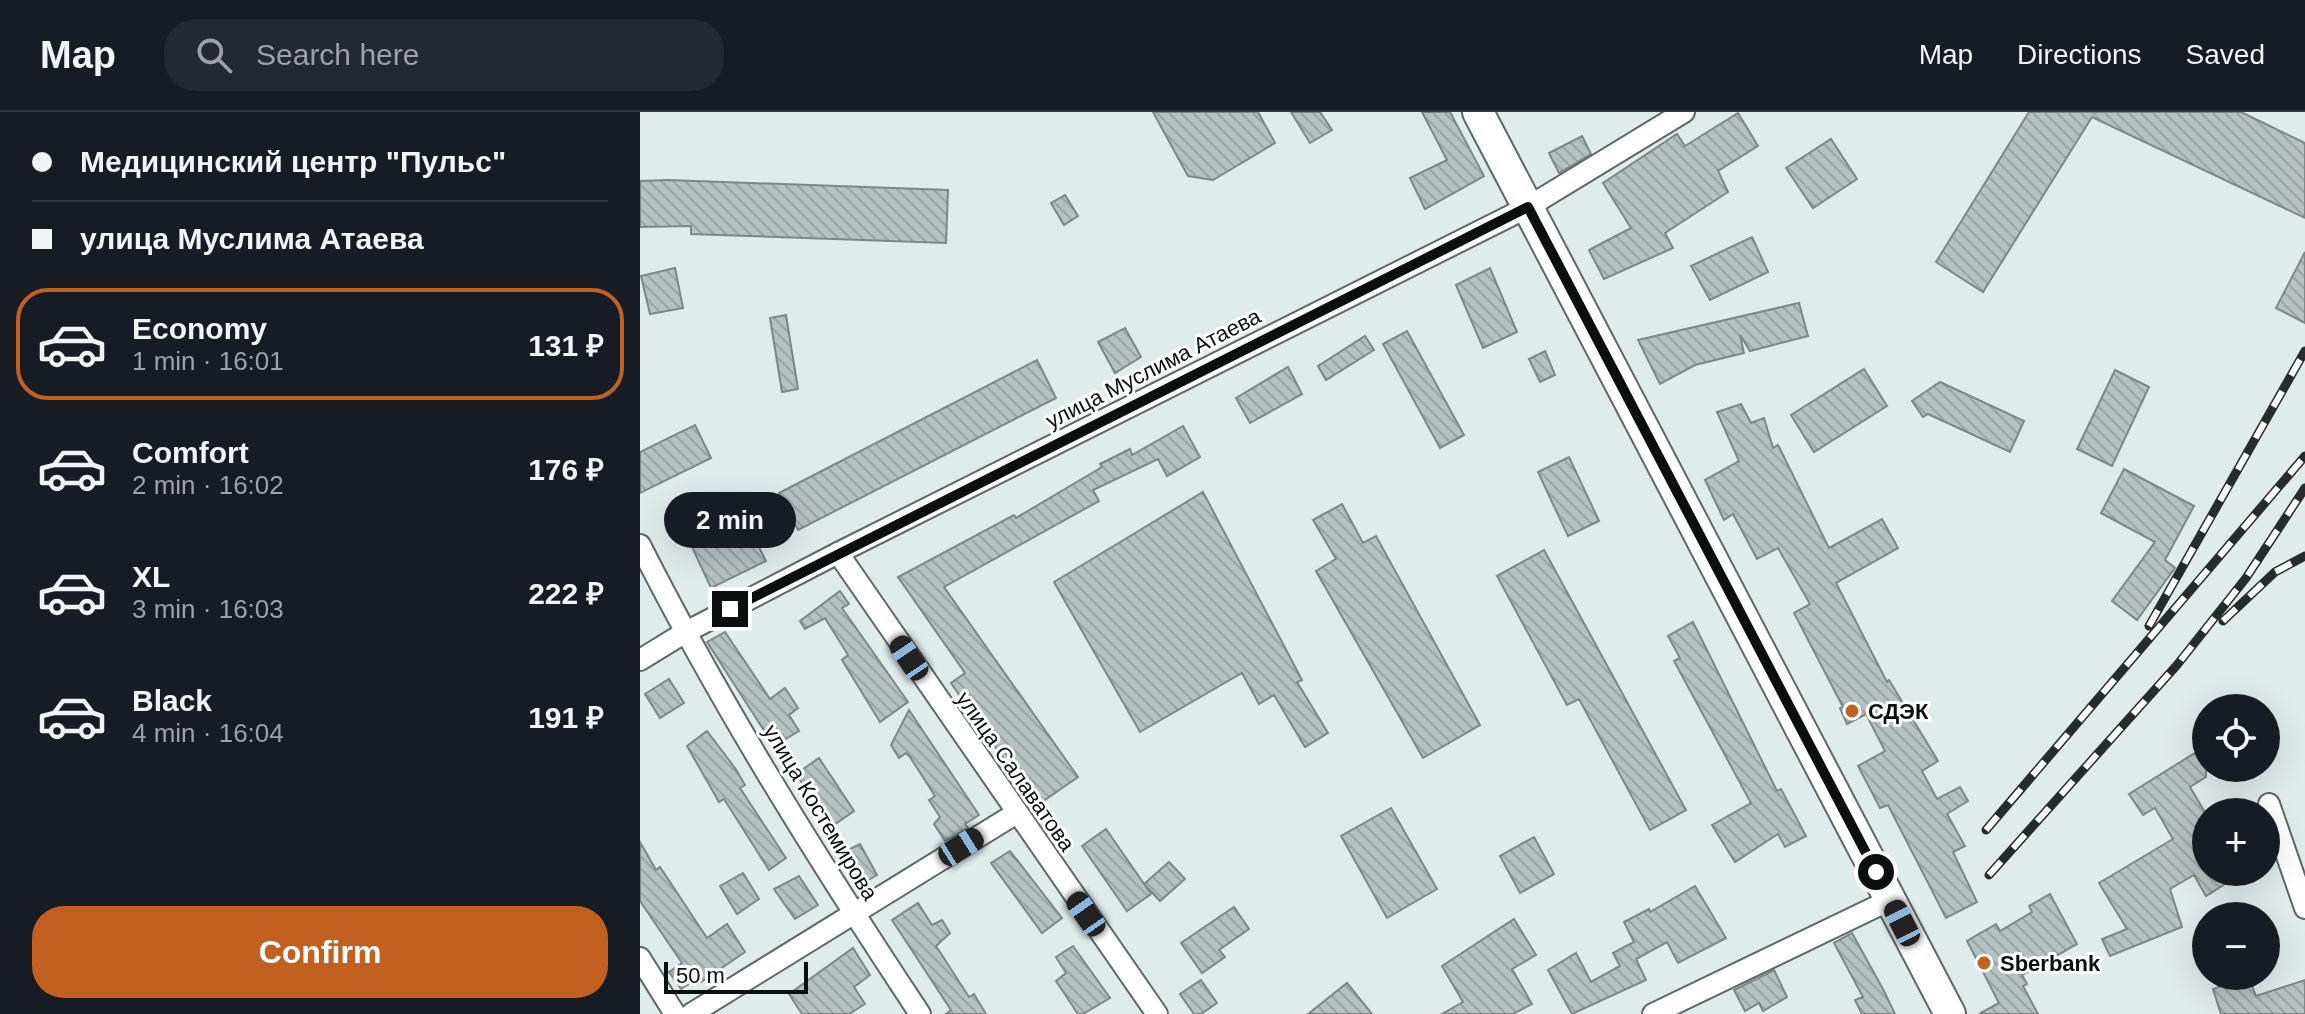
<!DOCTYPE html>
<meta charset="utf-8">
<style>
:root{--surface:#171b24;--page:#242831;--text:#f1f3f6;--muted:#9ea1a6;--line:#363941;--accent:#c1601f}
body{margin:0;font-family:Arial,sans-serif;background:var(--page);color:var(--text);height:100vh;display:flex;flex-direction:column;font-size:30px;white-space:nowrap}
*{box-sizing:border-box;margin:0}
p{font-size:26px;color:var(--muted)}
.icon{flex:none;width:44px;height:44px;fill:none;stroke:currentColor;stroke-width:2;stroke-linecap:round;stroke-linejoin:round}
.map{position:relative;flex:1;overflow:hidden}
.panel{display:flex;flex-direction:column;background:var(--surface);width:640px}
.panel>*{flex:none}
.banner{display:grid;align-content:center;height:176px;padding:0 32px;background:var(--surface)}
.fabs{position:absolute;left:1552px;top:582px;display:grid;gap:16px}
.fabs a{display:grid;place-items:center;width:88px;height:88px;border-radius:50%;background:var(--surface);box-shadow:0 8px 32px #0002;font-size:40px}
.scale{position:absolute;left:24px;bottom:20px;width:144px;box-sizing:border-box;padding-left:8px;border:4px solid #0b0f0f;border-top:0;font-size:22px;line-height:28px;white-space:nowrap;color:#0b0f0f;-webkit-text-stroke:6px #fff;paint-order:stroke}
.end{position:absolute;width:36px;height:36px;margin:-18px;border:10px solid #0b0f0f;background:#fff;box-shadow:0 0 0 4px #fff}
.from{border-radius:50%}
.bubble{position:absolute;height:56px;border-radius:28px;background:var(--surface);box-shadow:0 8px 32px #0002;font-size:26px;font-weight:700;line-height:56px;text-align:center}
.car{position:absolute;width:24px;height:48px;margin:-24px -12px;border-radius:10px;box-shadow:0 0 6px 2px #0007;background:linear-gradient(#222 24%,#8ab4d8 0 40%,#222 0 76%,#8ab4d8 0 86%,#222 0)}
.banner b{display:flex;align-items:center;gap:28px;height:76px;font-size:30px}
.banner b+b{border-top:2px solid var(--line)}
.banner i{width:20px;height:20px;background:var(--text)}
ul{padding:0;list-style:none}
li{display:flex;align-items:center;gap:24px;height:112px;margin:0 16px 12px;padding:0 16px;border:4px solid transparent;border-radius:32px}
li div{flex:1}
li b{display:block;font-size:30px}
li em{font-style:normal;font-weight:700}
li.on{border-color:var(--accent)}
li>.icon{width:72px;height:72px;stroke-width:1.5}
.cta{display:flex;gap:16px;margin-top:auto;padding:16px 32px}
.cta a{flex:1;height:92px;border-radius:32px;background:var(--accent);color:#fff;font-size:32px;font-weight:700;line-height:92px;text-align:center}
header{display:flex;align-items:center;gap:48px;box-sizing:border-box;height:112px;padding:0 40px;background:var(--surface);border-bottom:2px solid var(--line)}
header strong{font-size:38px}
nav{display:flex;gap:44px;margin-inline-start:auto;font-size:28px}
.search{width:560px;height:72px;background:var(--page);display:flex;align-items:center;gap:20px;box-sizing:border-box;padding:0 28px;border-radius:32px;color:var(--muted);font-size:30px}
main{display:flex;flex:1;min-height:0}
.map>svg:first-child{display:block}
</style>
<header>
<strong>Map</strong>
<div class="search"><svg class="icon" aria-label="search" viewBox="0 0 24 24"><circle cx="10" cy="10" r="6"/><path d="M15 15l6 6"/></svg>Search here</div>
<nav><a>Map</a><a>Directions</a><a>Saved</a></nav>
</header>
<main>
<section class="panel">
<div class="banner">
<b><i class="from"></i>Медицинский центр &quot;Пульс&quot;</b>
<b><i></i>улица Муслима Атаева</b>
</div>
<ul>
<li class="on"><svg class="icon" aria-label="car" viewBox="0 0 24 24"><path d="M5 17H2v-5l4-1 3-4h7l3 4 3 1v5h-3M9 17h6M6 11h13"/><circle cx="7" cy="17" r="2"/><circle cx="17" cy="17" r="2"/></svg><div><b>Economy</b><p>1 min · 16:01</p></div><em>131 ₽</em></li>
<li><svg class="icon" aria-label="car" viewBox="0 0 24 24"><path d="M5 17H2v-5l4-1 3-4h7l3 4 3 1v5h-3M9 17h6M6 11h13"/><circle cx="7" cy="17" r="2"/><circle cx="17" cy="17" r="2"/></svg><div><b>Comfort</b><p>2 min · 16:02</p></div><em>176 ₽</em></li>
<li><svg class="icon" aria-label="car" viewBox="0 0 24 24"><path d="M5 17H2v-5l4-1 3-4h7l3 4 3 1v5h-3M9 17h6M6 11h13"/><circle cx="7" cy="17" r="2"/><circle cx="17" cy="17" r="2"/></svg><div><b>XL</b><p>3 min · 16:03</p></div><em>222 ₽</em></li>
<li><svg class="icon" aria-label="car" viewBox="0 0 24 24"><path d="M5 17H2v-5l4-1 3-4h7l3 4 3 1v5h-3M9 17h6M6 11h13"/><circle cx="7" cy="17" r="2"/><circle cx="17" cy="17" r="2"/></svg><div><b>Black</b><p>4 min · 16:04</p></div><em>191 ₽</em></li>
</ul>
<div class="cta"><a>Confirm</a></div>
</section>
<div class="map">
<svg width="1665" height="902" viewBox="0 0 1665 902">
<defs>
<pattern id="building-back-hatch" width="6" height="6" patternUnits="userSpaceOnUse" patternTransform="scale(2)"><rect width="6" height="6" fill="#b6c1c1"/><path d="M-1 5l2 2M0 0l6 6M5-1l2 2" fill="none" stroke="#9ba5a5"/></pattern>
</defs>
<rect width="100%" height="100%" fill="#e0ebeb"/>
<g fill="url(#building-back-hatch)" stroke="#7d8787" stroke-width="2">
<polygon points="513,0 618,0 635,31 573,68 548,64"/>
<polygon points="651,0 680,0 692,18 670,31"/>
<polygon points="782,0 810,0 844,64 785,97 770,66 807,48"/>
<polygon points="1389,0 1601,0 1665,31 1665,106 1452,5 1343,180 1296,150"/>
<polygon points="1098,1 1118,34 1078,59 1088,80 1025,121 1033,136 964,167 949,138 991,116 963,71 1037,22 1045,34"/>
<polygon points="942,24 951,42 919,61 909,41"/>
<polygon points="1191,27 1217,67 1173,96 1146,56"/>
<polygon points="28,68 308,78 306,131 51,122 51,114 0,115 0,69"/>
<polygon points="425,83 438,104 424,113 411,91"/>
<polygon points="1112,125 1128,160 1070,188 1051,154"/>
<polygon points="1665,140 1665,211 1636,196"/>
<polygon points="35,156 43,196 10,202 1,164"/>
<polygon points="850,156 877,220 843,236 816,173"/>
<polygon points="1159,191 1168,224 1110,239 1100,223 1104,241 1055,253 1020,272 998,228"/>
<polygon points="146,203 158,277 142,280 130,206"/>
<polygon points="485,216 501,245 475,261 458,230"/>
<polygon points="767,219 824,323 800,336 743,232"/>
<polygon points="725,224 734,238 686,268 678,254"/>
<polygon points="905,239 915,263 900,270 889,247"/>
<polygon points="397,248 416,286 158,418 139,381"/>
<polygon points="648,255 662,282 610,311 596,286"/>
<polygon points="1224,257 1247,294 1174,340 1151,303"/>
<polygon points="1475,258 1509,275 1472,354 1437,337"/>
<polygon points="1300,270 1384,309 1370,340 1288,302 1283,305 1272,289"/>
<polygon points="1101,292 1111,311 1124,306 1133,336 1138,333 1189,436 1242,407 1258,436 1196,471 1247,570 1249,568 1298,649 1282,659 1297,687 1320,675 1328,689 1307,702 1325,734 1313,740 1337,790 1306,806 1248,693 1240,696 1218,654 1245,639 1226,602 1207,612 1200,596 1203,595 1154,501 1170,492 1138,436 1117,447 1093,402 1084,408 1065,368 1099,349 1077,300"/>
<polygon points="55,313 71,346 0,381 0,340"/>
<polygon points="543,314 560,345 527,364 518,347 453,378 459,389 304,475 438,665 396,694 311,571 325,561 258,465 374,403 376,406 462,355 460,352 490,337 492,343"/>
<polygon points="929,345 959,409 928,424 898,360"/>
<polygon points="1484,357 1554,394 1525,448 1535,456 1497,508 1472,489 1515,430 1461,401"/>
<polygon points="563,380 662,568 657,570 688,621 665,635 634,583 619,592 602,561 500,620 414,470"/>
<polygon points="702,392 723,431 736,424 840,613 783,646 676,459 696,447 673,408"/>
<polygon points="105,407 126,449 71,476 52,435"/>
<polygon points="904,438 1046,698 1010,718 939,587 927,593 857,464"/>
<polygon points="200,479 209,492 202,496 268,590 240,610 202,548 208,543 185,506 165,517 160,509"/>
<polygon points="1053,510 1137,679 1141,677 1166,724 1145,735 1138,722 1095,750 1072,713 1111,691 1034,549 1040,546 1028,524"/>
<polygon points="85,520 130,587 145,576 158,596 149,603 159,619 134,634 67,530"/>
<polygon points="29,567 44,591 20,606 5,582"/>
<polygon points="269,598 339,703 325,712 328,716 305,729 294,712 300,705 289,688 295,684 270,645 266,641 259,646 251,633"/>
<polygon points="67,619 95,656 105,673 100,676 146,746 129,758 84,687 79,690 47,634"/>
<polygon points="1566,634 1566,665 1550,675 1566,702 1566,760 1604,760 1566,784 1554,763 1530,777 1542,815 1470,844 1462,827 1487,817 1459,771 1533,727 1515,696 1503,703 1489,682"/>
<polygon points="179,646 214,699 191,715 156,662"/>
<polygon points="751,696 797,777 747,806 701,724"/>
<polygon points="466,717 511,782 487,799 442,734"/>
<polygon points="894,725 914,762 880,781 860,744"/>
<polygon points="0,730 16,758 20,755 67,826 87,812 105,840 57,873 54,869 41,877 29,860 42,851 0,789"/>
<polygon points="220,732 237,763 217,775 198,743"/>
<polygon points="370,739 422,806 402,821 351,751"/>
<polygon points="529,750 545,767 520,789 504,772"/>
<polygon points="103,761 119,787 97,802 80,774"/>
<polygon points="159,764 178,793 155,807 134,777"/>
<polygon points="1055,774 1086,826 1038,851 1027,830 996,847 1006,868 932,902 908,858 936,841 951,870 980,854 973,841 994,830 984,810 1009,797 1010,800"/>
<polygon points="1410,782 1437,832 1382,863 1387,872 1383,874 1398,902 1339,902 1359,891 1327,829 1356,812 1360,819 1392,800 1389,794"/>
<polygon points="278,791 292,813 302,808 310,821 296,834 329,885 334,882 346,902 306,902 311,898 252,808"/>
<polygon points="594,795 609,817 579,838 585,845 562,861 541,831"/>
<polygon points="874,807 896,843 872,857 892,892 873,902 802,902 823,890 802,854"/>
<polygon points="1212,821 1244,879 1255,902 1222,902 1215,888 1223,885 1194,831"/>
<polygon points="433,834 470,886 443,902 438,902 416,869 426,861 416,845"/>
<polygon points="213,836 230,863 214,875 225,892 209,902 162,902 149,882"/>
<polygon points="1134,858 1147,885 1123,899 1119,891 1105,899 1094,878"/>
<polygon points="1608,864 1616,884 1665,868 1665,902 1581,902 1573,877"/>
<polygon points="561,868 577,891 561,902 554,902 540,882"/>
<polygon points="707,871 732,902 668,902"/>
</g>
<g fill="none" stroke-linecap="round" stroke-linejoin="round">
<g stroke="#5e6869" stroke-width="24">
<g id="street">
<path d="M0,433C82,595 180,751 280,902"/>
<polyline points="198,441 517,902"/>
<polyline points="0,548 44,521 198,441 888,95 1044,0"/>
<polyline points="1629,692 1665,796"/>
<polyline points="0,846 35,902"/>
<polyline points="51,902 375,702"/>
<polyline points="1013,902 1250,788"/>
</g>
</g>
<g stroke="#5e6869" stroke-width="34">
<polyline id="secondary" points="838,0 1310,902"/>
</g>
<use href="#street" stroke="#fff" stroke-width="20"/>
<use href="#secondary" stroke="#fff" stroke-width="30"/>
<g stroke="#262b2b" stroke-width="9">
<g id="rail">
<polyline points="1583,509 1635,460 1665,444"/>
<polyline points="1509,514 1665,239"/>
<polyline points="1346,718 1665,344"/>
<polyline points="1349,763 1537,553 1606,466 1665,376"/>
</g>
</g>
<use href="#rail" stroke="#fff" stroke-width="6" stroke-dasharray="18" stroke-linecap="butt"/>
</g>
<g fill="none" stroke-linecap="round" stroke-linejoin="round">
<polyline stroke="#0b0f0f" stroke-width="10" points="90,497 888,95 1236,760"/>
</g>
<g fill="#c1601f" stroke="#fff" stroke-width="3">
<circle cx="1212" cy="599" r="8"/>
<circle cx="1344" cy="851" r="8"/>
</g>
<g text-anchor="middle" stroke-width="6" stroke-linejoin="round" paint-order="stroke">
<g font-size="22" fill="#0b0f0f" stroke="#fff">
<text transform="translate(513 256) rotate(-27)" y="8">улица Муслима Атаева</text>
<text transform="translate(376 659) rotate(55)" y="8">улица Салаватова</text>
<text transform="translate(181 700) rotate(59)" y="8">улица Костемирова</text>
</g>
<g font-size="22" font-weight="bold" fill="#0b0f0f" stroke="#fff" text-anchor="start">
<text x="1228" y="607">СДЭК</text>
<text x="1360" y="859">Sberbank</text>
</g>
</g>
</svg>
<div class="fabs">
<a><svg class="icon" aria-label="locate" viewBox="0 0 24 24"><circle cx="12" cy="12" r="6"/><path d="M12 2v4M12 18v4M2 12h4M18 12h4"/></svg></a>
<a>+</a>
<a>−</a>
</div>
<div class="scale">50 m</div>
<i class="end from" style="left:1236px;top:760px"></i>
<i class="end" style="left:90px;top:497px"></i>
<div class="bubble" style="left:24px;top:380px;width:132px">2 min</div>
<i class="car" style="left:269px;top:546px;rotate:326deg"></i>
<i class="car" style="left:321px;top:735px;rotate:58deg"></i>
<i class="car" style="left:446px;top:802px;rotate:325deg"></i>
<i class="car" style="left:1262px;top:811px;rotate:333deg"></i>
</div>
</main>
